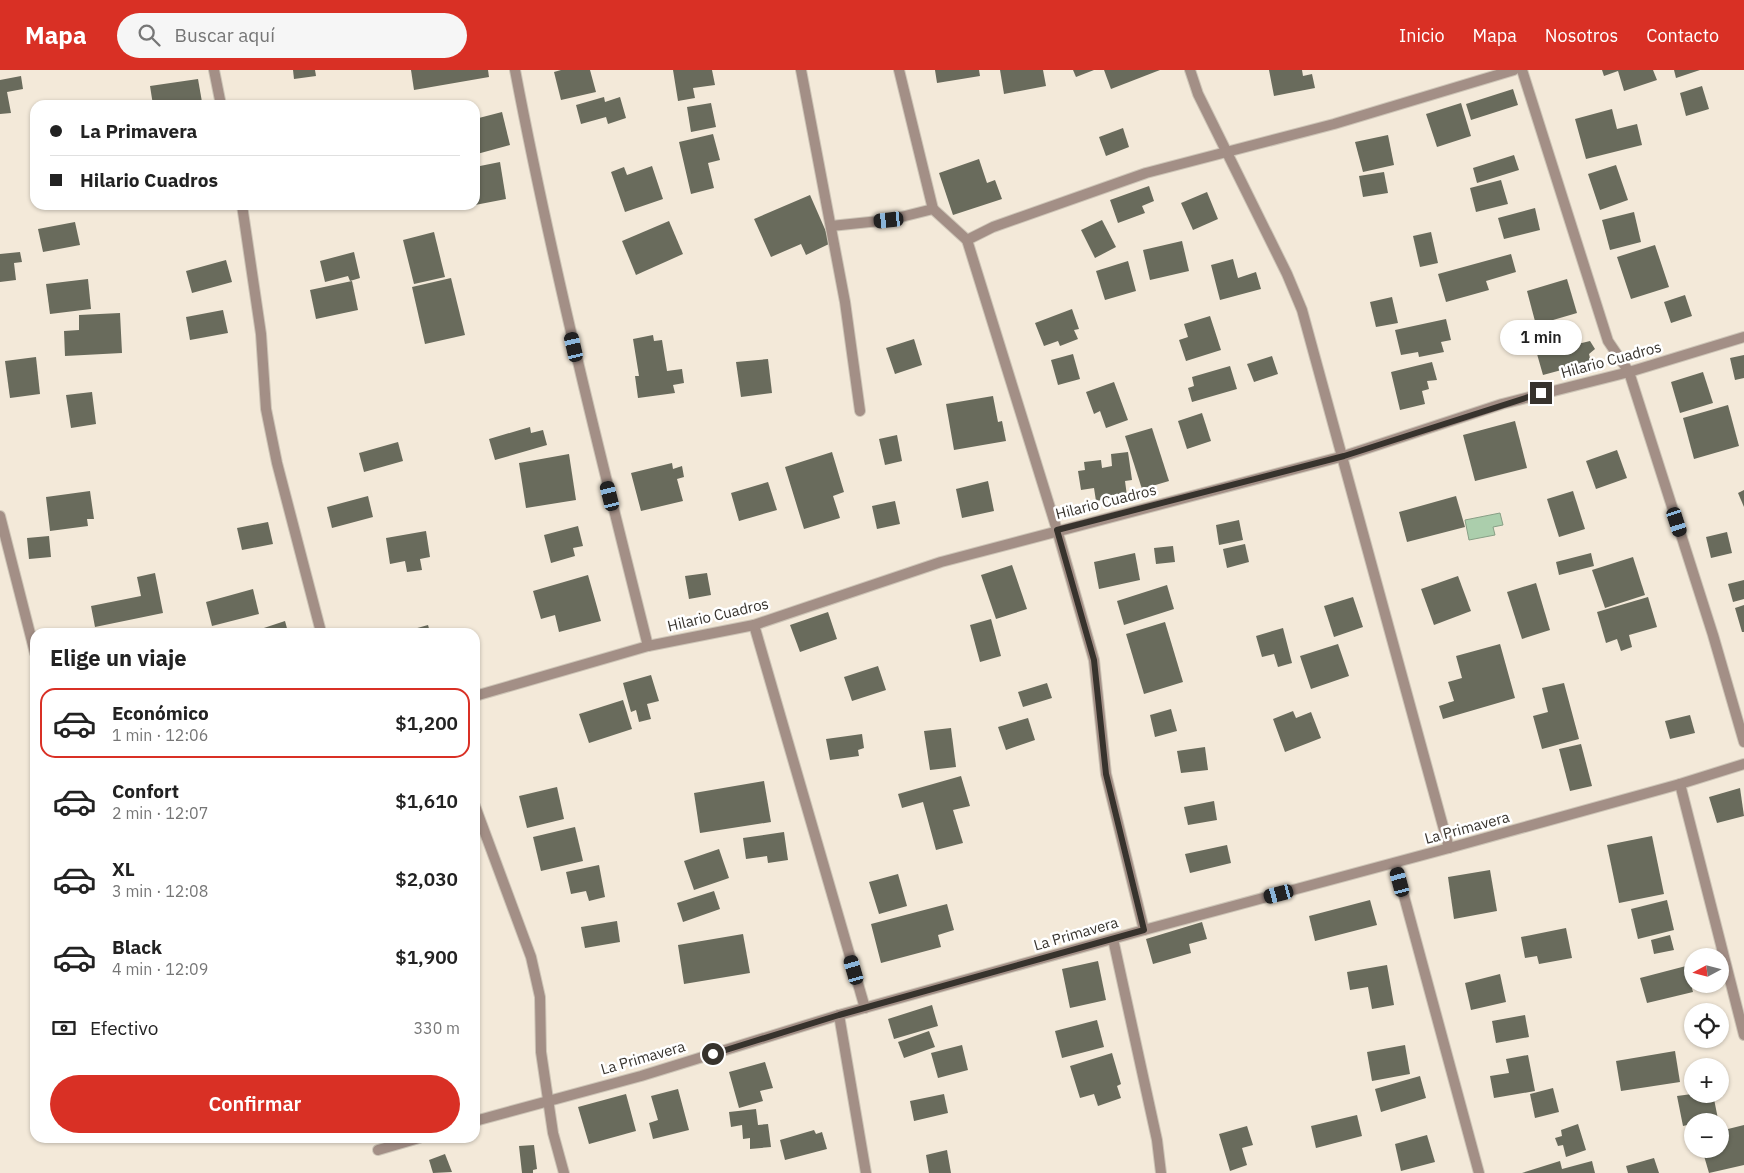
<!DOCTYPE html>
<html lang="es">
<meta charset="utf-8">
<style>
:root{--surface:#fff;--page:#f6f6f6;--text:#222;--muted:#767676;--line:#e0e0e0;--accent:#d93025}
body{margin:0;font-family:"IBM Plex Sans",sans-serif;background:var(--page);color:var(--text);height:100vh;display:flex;flex-direction:column;font-size:19px;white-space:nowrap}
*{box-sizing:border-box;margin:0}
p{font-size:16px;color:var(--muted)}
.icon{flex:none;width:28px;height:28px;fill:none;stroke:currentColor;stroke-width:2;stroke-linecap:round;stroke-linejoin:round}
.map{position:relative;flex:1;overflow:hidden}
.details{position:absolute;left:30px;top:558px;width:450px;height:515px;display:flex;flex-direction:column;background:var(--surface);border-radius:15px;box-shadow:0 1px 4px #0004}
.details>*{flex:none}
.hud{position:absolute;left:30px;top:30px;width:450px;height:110px;border-radius:15px;box-shadow:0 1px 4px #0004;display:grid;align-content:center;height:110px;padding:0 20px;background:var(--surface)}
.needle{width:32px;rotate:263deg}
.tools{position:absolute;left:1684px;top:878px;display:grid;gap:10px}
.tools a{display:grid;place-items:center;width:45px;height:45px;border-radius:50%;background:var(--surface);box-shadow:0 1px 4px #0004;font-size:25px}
.end{position:absolute;width:22px;height:22px;margin:-11px;border:6px solid #37332d;background:#fff;box-shadow:0 0 0 2px #fff}
.from{border-radius:50%}
.bubble{position:absolute;height:35px;border-radius:18px;background:var(--surface);box-shadow:0 1px 4px #0004;font-size:16px;font-weight:600;line-height:35px;text-align:center}
.car{position:absolute;width:15px;height:30px;margin:-15px -8px;border-radius:6px;box-shadow:0 0 4px 1px #0007;background:linear-gradient(#222 24%,#8ab4d8 0 40%,#222 0 76%,#8ab4d8 0 86%,#222 0)}
.hud b{display:flex;align-items:center;gap:18px;height:48px;font-size:19px}
.hud b+b{border-top:1px solid var(--line)}
.hud i{width:12px;height:12px;background:var(--text)}
ul{padding:0;list-style:none}
li{display:flex;align-items:center;gap:15px;height:70px;margin:0 10px 8px;padding:0 10px;border:2px solid transparent;border-radius:15px}
li div{flex:1}
li b{display:block;font-size:19px}
li em{font-style:normal;font-weight:600}
li.on{border-color:var(--accent)}
li>.icon{width:45px;height:45px;stroke-width:1.5}
h2{padding:0 20px;font-size:22px;line-height:60px}
.pay{display:flex;align-items:center;gap:12px;height:55px;padding:0 20px;font-size:19px}
.pay p{margin-inline-start:auto}
.cta{display:flex;gap:10px;margin-top:auto;padding:10px 20px}
.cta a{flex:1;height:58px;border-radius:30px;background:var(--accent);color:#fff;font-size:20px;font-weight:600;line-height:58px;text-align:center}
header{display:flex;align-items:center;gap:30px;box-sizing:border-box;height:70px;padding:0 25px;background:var(--accent);color:#fff}
header strong{font-size:24px}
nav{display:flex;gap:28px;margin-inline-start:auto;font-size:18px}
.search{width:350px;height:45px;background:var(--page);display:flex;align-items:center;gap:12px;box-sizing:border-box;padding:0 18px;border-radius:28px;color:var(--muted);font-size:19px}
.map>svg:first-child{display:block}
</style>
<header>
<strong>Mapa</strong>
<div class="search"><svg class="icon" aria-label="search" viewBox="0 0 24 24"><circle cx="10" cy="10" r="6"/><path d="M15 15l6 6"/></svg>Buscar aquí</div>
<nav><a>Inicio</a><a>Mapa</a><a>Nosotros</a><a>Contacto</a></nav>
</header>
<div class="map">
<svg width="1744" height="1103" viewBox="0 0 1744 1103">
<rect width="100%" height="100%" fill="#f3e9d9"/>
<polygon fill="#abceac" stroke="#88a086" points="1500,443 1503,455 1493,457 1495,465 1469,470 1465,450"/>
<g fill="#696b5c">
<polygon points="293,0 315,0 316,6 294,9"/>
<polygon points="411,0 488,0 489,7 414,20"/>
<polygon points="561,0 590,0 596,22 561,30 554,2"/>
<polygon points="673,0 712,0 715,15 693,18 695,28 678,31"/>
<polygon points="935,0 979,0 980,6 937,13"/>
<polygon points="1000,0 1043,0 1046,16 1004,24"/>
<polygon points="1073,0 1094,0 1076,7"/>
<polygon points="1104,0 1160,0 1111,19"/>
<polygon points="1269,0 1302,0 1303,6 1312,4 1315,18 1274,26"/>
<polygon points="1602,0 1653,0 1657,10 1624,21 1618,1 1604,6"/>
<polygon points="1674,0 1700,0 1676,8"/>
<polygon points="21,6 23,19 7,22 11,43 0,44 0,10"/>
<polygon points="198,9 202,32 182,35 153,35 150,16"/>
<polygon points="1702,16 1709,39 1686,46 1680,23"/>
<polygon points="1513,19 1518,35 1471,50 1466,34"/>
<polygon points="604,27 605,32 620,27 626,48 608,54 606,47 581,54 576,35"/>
<polygon points="270,32 271,35 258,35 258,34"/>
<polygon points="711,33 716,57 691,62 687,37"/>
<polygon points="1461,33 1471,66 1437,77 1426,44"/>
<polygon points="1612,39 1617,59 1637,54 1642,75 1586,89 1575,49"/>
<polygon points="502,42 510,75 477,84 475,49"/>
<polygon points="1123,58 1129,77 1106,86 1099,67"/>
<polygon points="713,64 720,90 708,93 714,118 691,124 679,72"/>
<polygon points="1388,65 1394,95 1363,102 1355,72"/>
<polygon points="1514,85 1519,100 1477,113 1473,98"/>
<polygon points="979,89 987,113 995,110 1002,129 953,145 939,103"/>
<polygon points="500,92 506,129 475,135 475,97"/>
<polygon points="1616,95 1628,130 1600,140 1588,104"/>
<polygon points="652,96 663,129 625,142 611,102 624,97 627,105"/>
<polygon points="1384,102 1388,123 1363,127 1359,106"/>
<polygon points="1501,110 1508,134 1476,142 1470,118"/>
<polygon points="1149,116 1154,131 1142,136 1145,143 1118,153 1110,130"/>
<polygon points="1207,122 1218,149 1193,160 1181,133"/>
<polygon points="810,125 831,173 806,185 801,174 771,187 754,149"/>
<polygon points="1535,138 1540,160 1504,169 1498,148"/>
<polygon points="1634,142 1641,172 1610,180 1602,150"/>
<polygon points="1102,150 1116,177 1095,188 1081,160"/>
<polygon points="669,151 683,184 636,205 622,171"/>
<polygon points="75,152 80,175 43,182 38,159"/>
<polygon points="434,162 445,207 414,214 403,170"/>
<polygon points="1431,162 1438,193 1420,197 1413,166"/>
<polygon points="1182,171 1189,201 1150,210 1143,180"/>
<polygon points="1655,175 1669,217 1631,229 1617,187"/>
<polygon points="20,182 22,192 14,193 16,210 0,212 0,184"/>
<polygon points="354,182 360,208 350,211 348,206 325,212 320,191"/>
<polygon points="1511,184 1516,202 1486,211 1489,220 1446,232 1438,204"/>
<polygon points="1233,189 1238,208 1256,202 1261,219 1220,230 1211,195"/>
<polygon points="226,190 232,212 192,223 186,201"/>
<polygon points="1128,191 1136,221 1105,230 1096,201"/>
<polygon points="451,208 465,265 425,274 412,217"/>
<polygon points="88,209 91,239 50,244 46,214"/>
<polygon points="1567,209 1577,243 1536,255 1527,221"/>
<polygon points="352,211 358,240 316,249 310,220"/>
<polygon points="1685,225 1692,246 1671,253 1664,232"/>
<polygon points="1392,227 1398,253 1376,257 1370,232"/>
<polygon points="1072,239 1079,259 1074,260 1078,269 1060,276 1058,271 1044,276 1035,253"/>
<polygon points="223,240 228,263 190,270 186,247"/>
<polygon points="120,243 122,283 65,286 64,261 79,260 79,245"/>
<polygon points="1210,246 1221,280 1186,291 1179,270 1188,267 1184,254"/>
<polygon points="1446,249 1451,270 1441,272 1444,282 1419,287 1418,282 1401,285 1395,260"/>
<polygon points="653,265 654,271 662,270 667,301 682,299 684,313 673,315 675,323 638,328 635,306 639,306 633,269"/>
<polygon points="914,269 922,295 895,304 886,278"/>
<polygon points="1590,271 1595,279 1589,284 1591,292 1543,305 1537,284"/>
<polygon points="1073,284 1080,309 1058,315 1051,290"/>
<polygon points="1744,285 1744,308 1735,310 1730,288"/>
<polygon points="1272,286 1278,304 1254,312 1247,294"/>
<polygon points="36,287 40,324 10,328 5,291"/>
<polygon points="768,289 772,323 741,327 736,292"/>
<polygon points="1432,292 1437,310 1427,311 1429,319 1422,321 1425,334 1400,340 1391,302"/>
<polygon points="1230,296 1237,319 1192,332 1188,318 1194,316 1192,307"/>
<polygon points="1703,302 1713,333 1680,343 1671,312"/>
<polygon points="1114,312 1128,350 1106,358 1100,341 1094,344 1086,322"/>
<polygon points="92,322 96,354 71,358 66,325"/>
<polygon points="993,326 998,352 1002,351 1006,371 954,380 946,334"/>
<polygon points="1728,335 1739,376 1694,389 1683,348"/>
<polygon points="1202,343 1211,371 1187,379 1178,351"/>
<polygon points="1515,351 1527,398 1475,411 1463,365"/>
<polygon points="530,357 531,363 543,360 547,375 495,390 489,369"/>
<polygon points="1152,358 1169,411 1142,419 1125,366"/>
<polygon points="897,365 902,391 885,395 879,369"/>
<polygon points="398,372 403,391 364,402 359,383"/>
<polygon points="1617,380 1627,408 1596,419 1586,391"/>
<polygon points="832,382 844,422 833,426 840,448 804,459 785,397"/>
<polygon points="1128,382 1132,410 1125,411 1127,426 1096,431 1094,418 1081,420 1078,401 1085,400 1084,392 1101,390 1102,398 1112,396 1111,384"/>
<polygon points="569,384 576,430 526,438 519,393"/>
<polygon points="672,393 673,399 682,396 684,407 677,409 683,431 641,441 631,403"/>
<polygon points="988,411 994,441 962,448 956,419"/>
<polygon points="768,412 777,440 739,451 731,423"/>
<polygon points="1744,420 1744,437 1738,423"/>
<polygon points="90,421 94,449 87,449 88,456 50,461 46,427"/>
<polygon points="1573,421 1585,459 1559,467 1547,429"/>
<polygon points="368,426 373,447 332,458 327,437"/>
<polygon points="1456,426 1465,457 1407,472 1399,442"/>
<polygon points="895,431 900,454 877,459 872,436"/>
<polygon points="1239,450 1243,470 1219,475 1216,455"/>
<polygon points="268,452 273,474 242,480 237,458"/>
<polygon points="578,456 583,476 573,478 575,486 551,493 544,465"/>
<polygon points="426,461 430,487 420,489 422,500 407,502 405,491 390,494 386,468"/>
<polygon points="1727,462 1732,483 1711,488 1706,467"/>
<polygon points="49,466 51,487 29,489 27,468"/>
<polygon points="1245,474 1249,492 1227,498 1223,479"/>
<polygon points="1173,476 1175,492 1156,494 1154,478"/>
<polygon points="1135,483 1140,510 1099,519 1094,492"/>
<polygon points="1591,483 1594,496 1559,505 1556,492"/>
<polygon points="1633,487 1645,525 1605,538 1592,500"/>
<polygon points="1012,495 1027,539 996,549 981,505"/>
<polygon points="155,503 163,543 95,557 91,536 141,526 137,507"/>
<polygon points="707,503 711,525 689,529 685,506"/>
<polygon points="588,505 601,551 559,562 555,545 541,549 533,521"/>
<polygon points="1458,506 1471,541 1434,555 1421,519"/>
<polygon points="1744,510 1744,529 1733,532 1728,514"/>
<polygon points="1536,513 1550,560 1522,569 1507,522"/>
<polygon points="1167,515 1174,539 1124,555 1117,531"/>
<polygon points="253,519 259,544 212,556 206,532"/>
<polygon points="1353,527 1363,557 1334,567 1324,536"/>
<polygon points="1648,527 1657,557 1629,565 1632,577 1621,581 1617,569 1606,573 1597,542"/>
<polygon points="1744,535 1744,562 1742,562 1735,538"/>
<polygon points="828,542 837,569 800,582 790,555"/>
<polygon points="991,549 1001,586 980,592 970,555"/>
<polygon points="285,551 288,562 252,562"/>
<polygon points="1165,552 1183,612 1144,624 1126,564"/>
<polygon points="428,555 430,562 403,562"/>
<polygon points="1283,558 1292,593 1278,597 1274,584 1262,587 1256,566"/>
<polygon points="1338,574 1349,606 1311,619 1300,586"/>
<polygon points="1500,574 1515,628 1443,649 1439,636 1454,631 1448,612 1462,608 1456,586"/>
<polygon points="878,596 886,620 852,631 844,607"/>
<polygon points="651,605 659,631 647,634 651,649 639,652 636,640 631,642 623,613"/>
<polygon points="1047,613 1052,628 1023,637 1018,622"/>
<polygon points="1564,613 1579,669 1542,679 1533,646 1548,642 1542,618"/>
<polygon points="623,630 632,659 589,673 579,644"/>
<polygon points="1171,639 1177,661 1155,667 1150,645"/>
<polygon points="1293,641 1296,648 1311,642 1321,668 1285,682 1273,649"/>
<polygon points="1690,645 1695,663 1670,669 1665,651"/>
<polygon points="1028,648 1035,670 1006,680 998,657"/>
<polygon points="951,658 956,697 930,700 924,661"/>
<polygon points="862,664 864,678 858,680 859,686 830,690 826,669"/>
<polygon points="1581,674 1592,716 1570,721 1559,679"/>
<polygon points="1205,677 1208,700 1181,703 1177,681"/>
<polygon points="961,706 970,736 953,740 963,773 936,780 923,732 902,738 898,724"/>
<polygon points="764,711 771,752 700,763 694,723"/>
<polygon points="557,717 564,749 527,758 519,726"/>
<polygon points="1740,718 1744,746 1717,753 1709,727"/>
<polygon points="1214,731 1217,750 1188,755 1184,737"/>
<polygon points="575,757 583,791 541,801 533,767"/>
<polygon points="784,762 788,790 768,793 767,786 746,789 743,768"/>
<polygon points="1652,766 1664,824 1619,833 1607,775"/>
<polygon points="1227,775 1231,793 1190,803 1185,784"/>
<polygon points="719,779 729,808 694,820 684,791"/>
<polygon points="599,795 605,827 589,831 586,821 571,824 566,802"/>
<polygon points="1490,800 1497,841 1454,849 1448,807"/>
<polygon points="898,804 907,836 879,844 869,812"/>
<polygon points="714,821 720,839 683,852 677,833"/>
<polygon points="1370,830 1377,855 1315,871 1309,846"/>
<polygon points="1667,830 1674,860 1638,869 1631,839"/>
<polygon points="947,834 954,860 938,865 941,877 881,893 871,854"/>
<polygon points="617,851 620,872 585,878 581,857"/>
<polygon points="1202,852 1207,869 1189,874 1191,883 1153,894 1146,869"/>
<polygon points="1566,858 1572,888 1539,894 1537,886 1525,888 1521,867"/>
<polygon points="743,864 750,903 684,914 678,875"/>
<polygon points="1670,865 1674,880 1654,884 1651,870"/>
<polygon points="1098,891 1106,930 1070,938 1062,899"/>
<polygon points="1387,895 1394,935 1372,939 1368,917 1350,920 1347,902"/>
<polygon points="1686,896 1693,922 1647,933 1640,908"/>
<polygon points="1500,904 1506,932 1471,940 1465,913"/>
<polygon points="932,935 938,956 894,969 888,949"/>
<polygon points="1525,945 1529,967 1496,973 1492,951"/>
<polygon points="1097,950 1104,977 1062,988 1055,961"/>
<polygon points="929,961 935,977 904,988 898,972"/>
<polygon points="962,975 968,1000 938,1008 931,983"/>
<polygon points="1405,975 1410,1004 1372,1011 1367,982"/>
<polygon points="1675,981 1680,1012 1621,1021 1616,991"/>
<polygon points="1112,983 1121,1014 1117,1016 1121,1028 1098,1036 1094,1024 1080,1028 1070,996"/>
<polygon points="1528,985 1535,1021 1494,1028 1490,1006 1509,1003 1506,989"/>
<polygon points="765,992 773,1018 760,1021 763,1031 739,1038 729,1002"/>
<polygon points="1420,1006 1426,1028 1381,1042 1375,1019"/>
<polygon points="1553,1018 1559,1042 1535,1048 1530,1024"/>
<polygon points="678,1019 689,1060 653,1069 649,1053 658,1050 651,1026"/>
<polygon points="626,1024 636,1061 589,1074 578,1037"/>
<polygon points="944,1024 948,1043 914,1051 910,1031"/>
<polygon points="1692,1024 1713,1024 1718,1049 1692,1051 1692,1054 1683,1056 1677,1026"/>
<polygon points="756,1039 758,1055 768,1054 771,1077 750,1079 750,1068 743,1069 742,1055 731,1057 729,1042"/>
<polygon points="1357,1045 1362,1066 1316,1078 1311,1056"/>
<polygon points="1578,1054 1586,1080 1566,1087 1563,1075 1558,1076 1555,1068 1562,1066 1561,1060"/>
<polygon points="1744,1055 1744,1095 1709,1103 1702,1079 1720,1079 1720,1061"/>
<polygon points="1247,1056 1253,1075 1242,1078 1247,1095 1230,1101 1219,1064"/>
<polygon points="814,1060 816,1064 822,1062 827,1079 785,1090 780,1070"/>
<polygon points="1427,1065 1435,1092 1401,1101 1395,1074"/>
<polygon points="534,1075 537,1099 533,1100 533,1103 522,1103 519,1076"/>
<polygon points="947,1080 951,1103 929,1103 926,1085"/>
<polygon points="445,1084 452,1102 433,1103 429,1090"/>
<polygon points="1654,1088 1659,1103 1628,1103 1626,1096"/>
<polygon points="1560,1091 1562,1099 1592,1091 1595,1103 1522,1103"/>
</g>
<g fill="none" stroke-linecap="round" stroke-linejoin="round">
<g stroke="#cdc5b7" stroke-width="12">
<g id="minor">
<polyline points="214,0 221,35"/>
<path d="M515,0C552,194 600,385 648,576"/>
<polyline points="801,0 845,232 860,341"/>
<polyline points="899,0 933,139"/>
<polyline points="1190,0 1198,24 1287,204 1302,240 1449,778"/>
<polyline points="1522,0 1608,271 1629,302 1713,565 1744,672"/>
<polyline points="242,135 261,264 266,339 277,393 321,562"/>
<polyline points="831,156 889,150 933,139 967,170 993,157 1146,103 1334,54 1514,0"/>
<polyline points="967,170 1057,460 1094,590 1106,704 1144,860"/>
<polyline points="0,446 35,583"/>
<polyline points="754,555 865,938"/>
<polyline points="475,626 648,576 754,555 941,492 1344,386 1502,334 1629,302 1744,267"/>
<polyline points="1680,714 1744,965"/>
<polyline points="475,736 531,887 540,927 541,982 553,1063 564,1103"/>
<polyline points="1395,793 1479,1103"/>
<polyline points="1113,869 1157,1070 1161,1103"/>
<polyline points="839,945 866,1103"/>
<polyline points="475,1051 641,1006 839,945 1144,860 1449,778 1680,714 1744,694"/>
<polyline points="378,1080 419,1068"/>
</g>
</g>
<use href="#minor" stroke="#a38f86" stroke-width="10"/>
</g>
<g fill="none" stroke-linecap="round" stroke-linejoin="round">
<polyline stroke="#37332d" stroke-width="6" points="713,984 839,945 1144,860 1106,704 1094,590 1057,460 1344,386 1541,323"/>
</g>
<g text-anchor="middle" stroke-width="5" stroke-linejoin="round" paint-order="stroke">
<g font-size="15" fill="#37332d" stroke="#fff">
<text transform="translate(1611 290) rotate(-15)" y="5">Hilario Cuadros</text>
<text transform="translate(1106 432) rotate(-14)" y="5">Hilario Cuadros</text>
<text transform="translate(718 545) rotate(-13)" y="5">Hilario Cuadros</text>
<text transform="translate(1467 758) rotate(-15)" y="5">La Primavera</text>
<text transform="translate(1076 864) rotate(-16)" y="5">La Primavera</text>
<text transform="translate(643 988) rotate(-16)" y="5">La Primavera</text>
</g>
</g>
</svg>
<div class="tools">
<a><svg class="needle" viewBox="-14 -14 28 28"><path d="M0-13l5 13h-10z" fill="#e53935"/><path d="M0 13l5-13h-10z" fill="#767676"/></svg></a>
<a><svg class="icon" aria-label="locate" viewBox="0 0 24 24"><circle cx="12" cy="12" r="6"/><path d="M12 2v4M12 18v4M2 12h4M18 12h4"/></svg></a>
<a>+</a>
<a>−</a>
</div>
<i class="end from" style="left:713px;top:984px"></i>
<i class="end" style="left:1541px;top:323px"></i>
<div class="bubble" style="left:1500px;top:250px;width:82px">1 min</div>
<i class="car" style="left:889px;top:150px;rotate:264deg"></i>
<i class="car" style="left:574px;top:277px;rotate:347deg"></i>
<i class="car" style="left:610px;top:426px;rotate:346deg"></i>
<i class="car" style="left:1677px;top:452px;rotate:162deg"></i>
<i class="car" style="left:1400px;top:812px;rotate:345deg"></i>
<i class="car" style="left:1279px;top:824px;rotate:255deg"></i>
<i class="car" style="left:854px;top:900px;rotate:344deg"></i>
<div class="hud">
<b><i class="from"></i>La Primavera</b>
<b><i></i>Hilario Cuadros</b>
</div>
<section class="details">
<h2>Elige un viaje</h2>
<ul>
<li class="on"><svg class="icon" aria-label="car" viewBox="0 0 24 24"><path d="M5 17H2v-5l4-1 3-4h7l3 4 3 1v5h-3M9 17h6M6 11h13"/><circle cx="7" cy="17" r="2"/><circle cx="17" cy="17" r="2"/></svg><div><b>Económico</b><p>1 min · 12:06</p></div><em>$1,200</em></li>
<li><svg class="icon" aria-label="car" viewBox="0 0 24 24"><path d="M5 17H2v-5l4-1 3-4h7l3 4 3 1v5h-3M9 17h6M6 11h13"/><circle cx="7" cy="17" r="2"/><circle cx="17" cy="17" r="2"/></svg><div><b>Confort</b><p>2 min · 12:07</p></div><em>$1,610</em></li>
<li><svg class="icon" aria-label="car" viewBox="0 0 24 24"><path d="M5 17H2v-5l4-1 3-4h7l3 4 3 1v5h-3M9 17h6M6 11h13"/><circle cx="7" cy="17" r="2"/><circle cx="17" cy="17" r="2"/></svg><div><b>XL</b><p>3 min · 12:08</p></div><em>$2,030</em></li>
<li><svg class="icon" aria-label="car" viewBox="0 0 24 24"><path d="M5 17H2v-5l4-1 3-4h7l3 4 3 1v5h-3M9 17h6M6 11h13"/><circle cx="7" cy="17" r="2"/><circle cx="17" cy="17" r="2"/></svg><div><b>Black</b><p>4 min · 12:09</p></div><em>$1,900</em></li>
</ul>
<div class="pay"><svg class="icon" aria-label="cash" viewBox="0 0 24 24"><path d="M3 7h18v10H3z"/><circle cx="12" cy="12" r="2"/></svg>Efectivo<p>330 m</p></div>
<div class="cta"><a>Confirmar</a></div>
</section>
</div>
